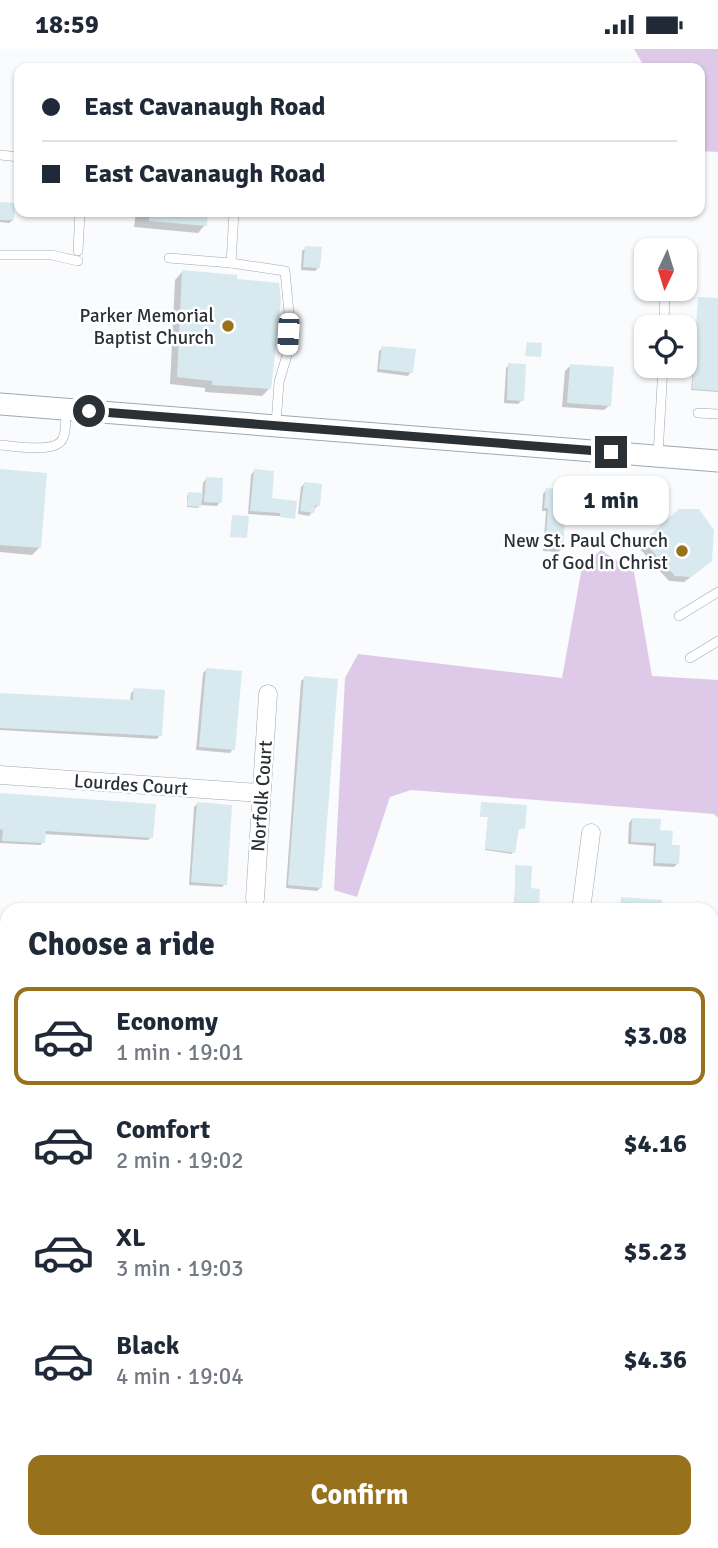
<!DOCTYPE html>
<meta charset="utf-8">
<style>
:root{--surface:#fff;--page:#f6f6f7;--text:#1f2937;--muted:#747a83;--line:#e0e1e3;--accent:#97711b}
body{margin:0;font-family:Signika,sans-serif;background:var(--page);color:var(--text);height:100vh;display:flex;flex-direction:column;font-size:26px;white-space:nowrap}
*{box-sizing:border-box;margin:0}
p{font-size:23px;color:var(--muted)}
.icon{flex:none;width:38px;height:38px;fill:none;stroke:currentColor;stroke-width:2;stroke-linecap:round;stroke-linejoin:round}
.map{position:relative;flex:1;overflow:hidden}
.side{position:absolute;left:0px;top:854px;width:719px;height:646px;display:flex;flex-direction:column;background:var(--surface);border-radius:21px 21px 0 0;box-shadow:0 2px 5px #0004}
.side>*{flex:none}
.guide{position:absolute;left:14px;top:14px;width:691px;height:154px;border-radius:14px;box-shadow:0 2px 5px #0004;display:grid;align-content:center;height:154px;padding:0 28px;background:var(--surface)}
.needle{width:46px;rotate:184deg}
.tools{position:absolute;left:634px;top:189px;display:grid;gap:14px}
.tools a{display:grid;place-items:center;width:63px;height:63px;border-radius:14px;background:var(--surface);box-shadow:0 2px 5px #0004;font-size:35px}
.end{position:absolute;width:32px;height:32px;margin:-16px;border:9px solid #2b3034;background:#fff;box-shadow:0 0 0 4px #fff}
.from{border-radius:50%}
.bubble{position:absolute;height:49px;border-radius:14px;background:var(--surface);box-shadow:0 2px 5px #0004;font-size:23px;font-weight:700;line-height:49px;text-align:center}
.car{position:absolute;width:21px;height:42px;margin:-21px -10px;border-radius:9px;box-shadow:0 0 5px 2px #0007;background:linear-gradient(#fff 24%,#345 0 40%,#fff 0 76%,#345 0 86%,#fff 0)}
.guide b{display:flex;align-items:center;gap:24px;height:66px;font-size:26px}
.guide b+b{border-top:2px solid var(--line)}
.guide i{width:18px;height:18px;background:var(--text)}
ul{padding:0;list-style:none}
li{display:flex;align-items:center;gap:21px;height:98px;margin:0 14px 10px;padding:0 14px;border:4px solid transparent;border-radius:14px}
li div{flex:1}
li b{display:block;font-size:26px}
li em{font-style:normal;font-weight:700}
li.on{border-color:var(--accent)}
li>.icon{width:63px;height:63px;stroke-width:1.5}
h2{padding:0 28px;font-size:32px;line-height:84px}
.button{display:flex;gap:14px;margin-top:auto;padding:14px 28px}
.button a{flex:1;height:80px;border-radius:14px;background:var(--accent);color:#fff;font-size:28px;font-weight:700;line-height:80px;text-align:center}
.status{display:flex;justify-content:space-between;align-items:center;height:49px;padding:0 35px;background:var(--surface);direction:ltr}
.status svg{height:19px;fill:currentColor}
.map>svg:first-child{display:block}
</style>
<div class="status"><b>18:59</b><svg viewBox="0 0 49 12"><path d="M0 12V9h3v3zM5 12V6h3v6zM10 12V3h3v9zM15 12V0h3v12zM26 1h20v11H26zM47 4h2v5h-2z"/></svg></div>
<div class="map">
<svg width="718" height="1499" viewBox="0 0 718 1499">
<rect width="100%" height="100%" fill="#f9fbfd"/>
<g fill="#decae8">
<polygon points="634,0 718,0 718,103 700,102 700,19 645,19"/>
<polygon points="601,501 634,523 652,627 718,631 718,769 714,765 411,741 390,748 357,848 334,841 345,629 358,605 562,629 582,518"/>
</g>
<g fill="#0003">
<polygon points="0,155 13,171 9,174 0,173"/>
<polygon points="136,163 207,163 205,176 198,184 134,178"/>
<polygon points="306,199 319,218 315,222 301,221 302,202"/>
<polygon points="182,223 235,232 270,339 262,347 205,343 205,339 170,335 175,231"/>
<polygon points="699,249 718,251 718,343 691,341"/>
<polygon points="383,299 411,323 408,327 377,323 379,302"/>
<polygon points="509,316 522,351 518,355 504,354 506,319"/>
<polygon points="570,317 610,356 604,361 562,358 565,322"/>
<polygon points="0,422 40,498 32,506 0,503"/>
<polygon points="254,422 270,451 292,468 248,465 251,426"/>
<polygon points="206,430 220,453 217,457 200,456 198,459 187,458 187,446 202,446 203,434"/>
<polygon points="304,435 318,456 309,467 298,465 301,438"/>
<polygon points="546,441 562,500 558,503 543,502 546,462 542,462 543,445"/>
<polygon points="680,462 705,517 684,533 669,532 639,499"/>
<polygon points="207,620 233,700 230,704 196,701 203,624"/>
<polygon points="305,629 320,839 317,842 286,839 301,632"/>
<polygon points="134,641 160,686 157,690 0,681 0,645 130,652 131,644"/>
<polygon points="0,746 151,788 148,791 44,785 44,793 40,796 0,794"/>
<polygon points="197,755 225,835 222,838 189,836 194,758"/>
<polygon points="482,755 523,779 517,780 512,805 485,801 488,768 480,768"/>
<polygon points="632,770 659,783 670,797 677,815 674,818 653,817 654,797 628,795 629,774"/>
<polygon points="516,817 529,841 537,861 514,861"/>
<polygon points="712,1234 717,1234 715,1260 712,1264"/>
<polygon points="39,1493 55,1493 55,1497 38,1497"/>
</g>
<g fill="#d8eaef">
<polygon points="0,153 15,154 14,171 0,171"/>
<polygon points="150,163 208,163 207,177 149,172"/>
<polygon points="305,197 322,198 320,219 303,218"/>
<polygon points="182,221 237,226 237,230 279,234 281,252 271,340 212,336 212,332 177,328"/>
<polygon points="698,248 718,249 718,342 692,340"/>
<polygon points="527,293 542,294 541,308 525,307"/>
<polygon points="382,297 416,300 413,324 379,320"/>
<polygon points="508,314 526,315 524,352 507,351"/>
<polygon points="570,315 614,318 611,357 567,354"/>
<polygon points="0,420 47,424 41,499 0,496"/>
<polygon points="254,420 274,422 272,449 297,452 295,470 280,468 280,464 250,462"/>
<polygon points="206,428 223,429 222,454 204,453"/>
<polygon points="304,433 322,435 320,457 315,456 314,464 300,462"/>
<polygon points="546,439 567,441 563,500 545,499 548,459 544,459"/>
<polygon points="188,443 203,444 201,458 187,457"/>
<polygon points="679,460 699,460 714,481 712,512 691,528 675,527 643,492"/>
<polygon points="232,466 249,467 247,489 230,488"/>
<polygon points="206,619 242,622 235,701 199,698"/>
<polygon points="304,627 338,630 322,839 288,836"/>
<polygon points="133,639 165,641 162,687 0,679 0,644 133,651"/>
<polygon points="0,744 156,755 153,789 46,782 45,794 2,792 3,781 0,780"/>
<polygon points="197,753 232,756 227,836 191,833"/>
<polygon points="481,753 527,756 525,780 519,779 515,804 485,800 488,768 480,768"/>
<polygon points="632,769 661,770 660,781 673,782 672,796 680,796 679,815 655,814 656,794 631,793"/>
<polygon points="515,816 532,817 531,839 540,840 539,861 515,861"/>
<polygon points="621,848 662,851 661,861 620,861"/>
</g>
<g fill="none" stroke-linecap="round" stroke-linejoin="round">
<g stroke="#9da8b3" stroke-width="10">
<g id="service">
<polyline points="0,106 19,108"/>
<polyline points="78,202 80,163"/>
<polyline points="0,206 52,206 78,212"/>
<polyline points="169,209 231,214 234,163"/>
<polyline points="231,214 285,222 289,264 287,306 279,333 276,375"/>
<polyline points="664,278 665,240"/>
<polyline points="698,364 718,365"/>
<path d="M0,396C15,397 57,405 63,389C67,381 65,369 66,361"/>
<polyline points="658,406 663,317"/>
<polyline points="679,567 718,543"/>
<polyline points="690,609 718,592"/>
<polyline points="0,1459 4,1459"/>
</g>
</g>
<g stroke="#9da8b3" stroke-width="19">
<g id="minor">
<polyline points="0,726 261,744"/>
<polyline points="255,850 268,645"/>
<polyline points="581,861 591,784"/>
<polyline points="0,1246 7,1247"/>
<polyline points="712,1304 718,1304"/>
<polyline points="534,1499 534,1493"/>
</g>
</g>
<g stroke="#9da8b3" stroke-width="23">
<polyline id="tertiary" points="0,355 718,412"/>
</g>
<use href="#service" stroke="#fff" stroke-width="9"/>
<use href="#minor" stroke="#fff" stroke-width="18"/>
<use href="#tertiary" stroke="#fff" stroke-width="21"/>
</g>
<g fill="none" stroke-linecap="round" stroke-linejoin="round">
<polyline stroke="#2b3034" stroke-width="9" points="89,362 611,403"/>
</g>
<g fill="#97711b" stroke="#fff" stroke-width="2.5">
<circle cx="228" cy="277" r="7"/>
<circle cx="682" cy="502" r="7"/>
</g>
<g text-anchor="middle" stroke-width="5" stroke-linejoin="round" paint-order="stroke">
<g font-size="19" fill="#2b3034" stroke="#fff" text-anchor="end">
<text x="214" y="273">Parker Memorial<tspan x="214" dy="22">Baptist Church</tspan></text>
<text x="668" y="498">New St. Paul Church<tspan x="668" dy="22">of God In Christ</tspan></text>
</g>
<g font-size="19" fill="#2b3034" stroke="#fff">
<text transform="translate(131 735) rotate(4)" y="7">Lourdes Court</text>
<text transform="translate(261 747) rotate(-86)" y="7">Norfolk Court</text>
</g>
</g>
</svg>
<div class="tools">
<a><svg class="needle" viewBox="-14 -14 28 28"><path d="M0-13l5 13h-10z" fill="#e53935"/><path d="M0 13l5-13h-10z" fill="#747a83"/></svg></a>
<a><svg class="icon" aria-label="locate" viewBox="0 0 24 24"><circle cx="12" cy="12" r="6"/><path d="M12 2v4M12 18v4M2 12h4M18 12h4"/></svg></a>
</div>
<i class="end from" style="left:89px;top:362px"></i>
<i class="end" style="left:611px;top:403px"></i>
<div class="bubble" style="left:553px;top:427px;width:116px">1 min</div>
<i class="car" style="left:288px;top:285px;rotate:183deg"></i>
<div class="guide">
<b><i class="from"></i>East Cavanaugh Road</b>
<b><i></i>East Cavanaugh Road</b>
</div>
<section class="side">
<h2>Choose a ride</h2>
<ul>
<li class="on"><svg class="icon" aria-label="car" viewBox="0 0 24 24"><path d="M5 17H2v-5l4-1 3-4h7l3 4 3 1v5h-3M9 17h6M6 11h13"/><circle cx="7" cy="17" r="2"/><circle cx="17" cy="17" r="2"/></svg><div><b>Economy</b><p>1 min · 19:01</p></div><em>$3.08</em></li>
<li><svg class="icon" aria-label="car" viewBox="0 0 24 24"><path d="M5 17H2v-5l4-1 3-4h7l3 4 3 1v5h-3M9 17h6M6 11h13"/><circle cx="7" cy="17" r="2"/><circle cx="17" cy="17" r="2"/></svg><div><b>Comfort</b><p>2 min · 19:02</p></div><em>$4.16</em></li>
<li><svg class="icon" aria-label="car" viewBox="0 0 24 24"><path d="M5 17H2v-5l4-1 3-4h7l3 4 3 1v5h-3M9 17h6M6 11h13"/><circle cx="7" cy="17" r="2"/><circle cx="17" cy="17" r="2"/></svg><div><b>XL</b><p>3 min · 19:03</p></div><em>$5.23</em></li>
<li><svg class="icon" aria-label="car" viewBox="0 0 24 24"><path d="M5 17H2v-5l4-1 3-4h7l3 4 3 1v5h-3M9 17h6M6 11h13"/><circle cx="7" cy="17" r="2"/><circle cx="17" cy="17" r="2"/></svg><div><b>Black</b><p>4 min · 19:04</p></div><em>$4.36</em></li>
</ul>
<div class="button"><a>Confirm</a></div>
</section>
</div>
